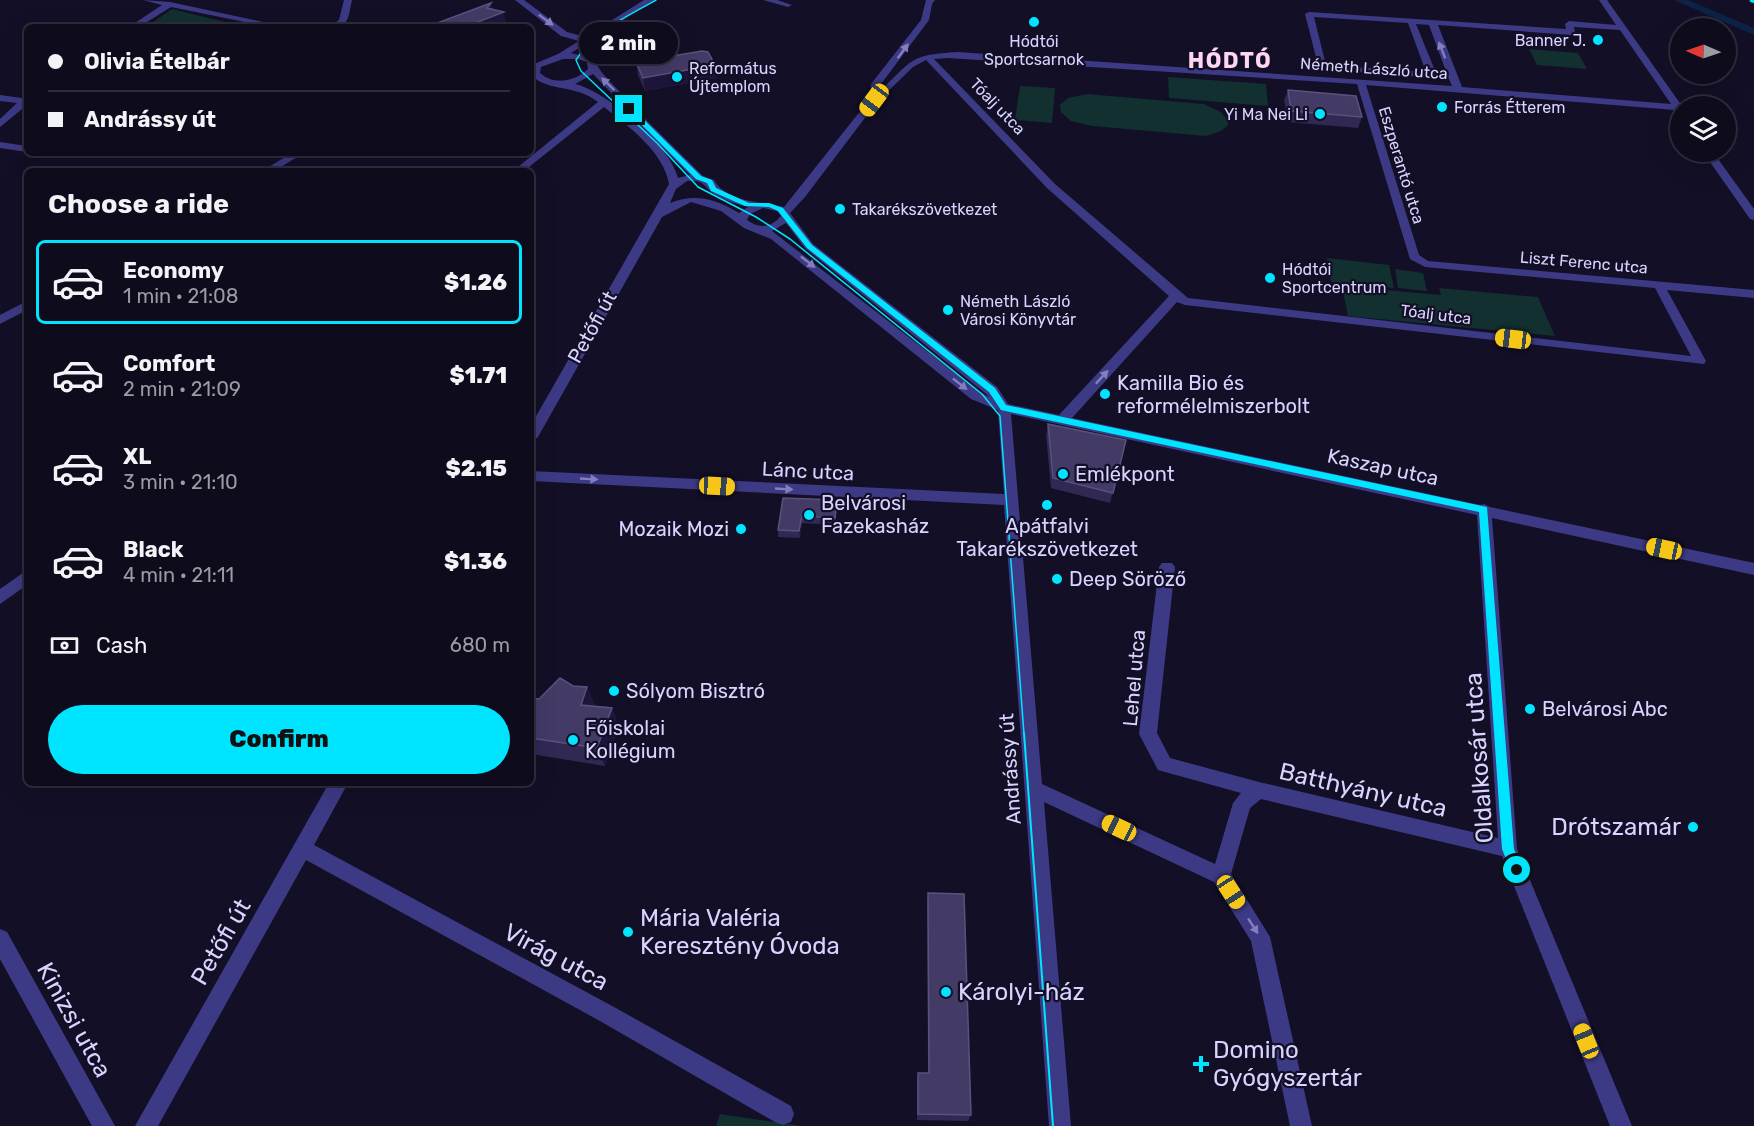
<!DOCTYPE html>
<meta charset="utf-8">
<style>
:root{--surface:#0e0b1c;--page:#171425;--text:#f1f3f6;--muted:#9b9ba3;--line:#2e2b3b;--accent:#00e5ff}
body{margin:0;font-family:Rubik,sans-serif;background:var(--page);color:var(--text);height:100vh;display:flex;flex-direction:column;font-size:22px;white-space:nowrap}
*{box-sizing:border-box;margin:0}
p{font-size:20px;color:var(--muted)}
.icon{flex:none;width:33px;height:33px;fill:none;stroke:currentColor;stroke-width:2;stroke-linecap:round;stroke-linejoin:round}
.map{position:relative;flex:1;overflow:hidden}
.panel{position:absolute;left:24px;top:168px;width:510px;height:618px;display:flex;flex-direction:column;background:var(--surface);border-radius:9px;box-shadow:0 6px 24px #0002,0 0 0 2px var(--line)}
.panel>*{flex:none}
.hud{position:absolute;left:24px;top:24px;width:510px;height:132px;border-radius:9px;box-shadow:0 6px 24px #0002,0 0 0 2px var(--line);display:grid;align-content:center;height:132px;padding:0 24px;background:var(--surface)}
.needle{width:39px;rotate:272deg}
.fabs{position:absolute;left:1670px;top:18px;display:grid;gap:12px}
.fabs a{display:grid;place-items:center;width:66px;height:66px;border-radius:50%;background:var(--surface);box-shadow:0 6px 24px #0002,0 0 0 2px var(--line);font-size:30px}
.end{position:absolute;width:27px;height:27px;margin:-14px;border:8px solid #00e5ff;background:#111;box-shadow:0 0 0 3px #111}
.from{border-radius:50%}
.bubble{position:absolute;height:42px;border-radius:21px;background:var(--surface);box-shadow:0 6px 24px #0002,0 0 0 2px var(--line);font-size:20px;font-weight:800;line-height:42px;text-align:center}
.car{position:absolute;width:18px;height:36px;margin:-18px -9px;border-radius:8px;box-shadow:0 0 4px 2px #0007;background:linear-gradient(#f5c518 24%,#345 0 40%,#f5c518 0 76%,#345 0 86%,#f5c518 0)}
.hud b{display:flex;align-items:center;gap:21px;height:57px;font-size:22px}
.hud b+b{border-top:2px solid var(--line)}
.hud i{width:15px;height:15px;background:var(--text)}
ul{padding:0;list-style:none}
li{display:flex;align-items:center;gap:18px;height:84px;margin:0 12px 9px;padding:0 12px;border:3px solid transparent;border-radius:9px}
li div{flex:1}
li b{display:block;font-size:22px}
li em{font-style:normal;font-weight:800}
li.current{border-color:var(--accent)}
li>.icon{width:54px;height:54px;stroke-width:1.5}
h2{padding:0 24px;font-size:27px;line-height:72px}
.pay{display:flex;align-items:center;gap:15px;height:66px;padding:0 24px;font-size:22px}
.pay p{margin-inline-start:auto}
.cta{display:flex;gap:12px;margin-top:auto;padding:12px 24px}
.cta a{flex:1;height:69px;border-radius:36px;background:var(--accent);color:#111;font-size:24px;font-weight:800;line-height:69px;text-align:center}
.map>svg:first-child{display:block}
</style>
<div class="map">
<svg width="1754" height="1126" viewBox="0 0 1754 1126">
<rect width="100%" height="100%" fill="#130f26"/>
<g fill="#12302f">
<polygon points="172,9 245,27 146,27"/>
<polygon points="1529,49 1578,53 1587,69 1537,65"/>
<polygon points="1168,77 1266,84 1268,106 1169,98"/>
<polygon points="1020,86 1055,88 1052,123 1015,120"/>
<polygon points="1087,94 1204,104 1221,112 1228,121 1228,125 1221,131 1206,136 1092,126 1071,121 1061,112 1060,105 1068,98"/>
<polygon points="1327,258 1389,265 1394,288 1331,282"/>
<polygon points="1395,269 1423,273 1427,291 1398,288"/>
<polygon points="1342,286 1441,295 1439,288 1538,297 1555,336 1348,316"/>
<polygon points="720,1114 802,1126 716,1126"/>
</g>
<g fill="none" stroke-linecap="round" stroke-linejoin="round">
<polygon fill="#0c2248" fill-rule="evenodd" points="1674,0 1688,0 1754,28 1754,35"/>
<g fill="#3d3a85" fill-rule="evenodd">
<polygon points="143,0 170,2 287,27 270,27 171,7 139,27 129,27 162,5"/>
<path d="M344,0H352C348,17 350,27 330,27L339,20Z"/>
<path d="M515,0H524L567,32L585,37L644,0H654L571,53L594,59C602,78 621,90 633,107L703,176L714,180C727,203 761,201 784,207L869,100L871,84L921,20L926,0H935L932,4L929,20L881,84L880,91C914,59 909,55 958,52L1452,86L1449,79L1319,69L1305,14L1309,12L1566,29L1565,24L1569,21L1616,25L1599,0H1607L1682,106H1680V113L1675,110L1366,85L1419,255L1428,261L1754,290V298L1667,290L1706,361L1704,364L1185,305L1177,302L1072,418L1480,505L1484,504L1490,507L1754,563V575L1492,518L1517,849L1632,1126H1610L1502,856L1261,799L1250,808L1231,874L1270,937L1312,1126H1290L1251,941L1214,882L1044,802L1071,1126H1049L1004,505L531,481V471L1004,494L998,410L971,399L771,239L744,228L721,211L691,202L662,217L538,437L531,442V425L669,184C664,152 628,126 604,107L524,171H513L598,102C575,84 549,92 532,76L534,64L558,54L579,41L561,36ZM1314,17L1408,23L1426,72L1326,65ZM1416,24L1429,25L1447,74L1436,73ZM1438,25L1571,35L1575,32L1574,27L1620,30L1671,104L1462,87ZM948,58L1357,84L1410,259L1425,267L1655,288L1691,356L1188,298L1055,184L934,59ZM563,59H578L587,62L588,69C576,81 554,86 540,73L541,67ZM926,60L1047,188L1169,296L1059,415L1008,404L997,387L813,244L790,213L805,197L877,102L913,67ZM593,74L618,100L626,111L690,175L678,178C671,146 606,91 575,84ZM687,181C706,179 703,188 716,195C726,201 737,204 748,207L739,213C716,199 695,193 670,203L676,189ZM763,208L777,211L781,216C771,228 759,229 747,220L750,214ZM786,223L805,248L990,397L981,393L772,231ZM1011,414L1477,515L1498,838L1259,782L1170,758L1157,733L1175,567L1172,563H1162L1159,567L1139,734L1158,770L1241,793L1233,803L1215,864L1042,784Z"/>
<polygon points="763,0 777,0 792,5 788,7"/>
<polygon points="0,95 22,98 27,96 27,105 0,127 0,119 17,103 0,101"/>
<polygon points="0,142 27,146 27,152 0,148"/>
<polygon points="1703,152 1713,152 1754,209 1754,220 1750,219"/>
<polygon points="292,153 304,153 274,171 262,171"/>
<polygon points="27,301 27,310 0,324 0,315"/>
<polygon points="27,570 27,585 0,604 0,589"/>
<polygon points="329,783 348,783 314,845 614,1007 791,1106 794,1114 791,1122 783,1125 775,1122 600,1021 306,860 158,1126 135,1126"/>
<polygon points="0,929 7,932 115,1126 92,1126 0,959"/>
</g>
<path stroke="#00e5ff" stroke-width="1.5" d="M656,0C628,16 593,31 576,60L581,71L657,143L698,187L756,217L790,239L982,394L1000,416L1024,734"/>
<polyline stroke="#00e5ff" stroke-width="2" points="1024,733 1053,1126"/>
<polyline stroke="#00e5ff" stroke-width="3" stroke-dasharray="5 4.5" stroke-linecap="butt" points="1750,0 1754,2"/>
</g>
<g fill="#312854">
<polygon points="636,62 717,78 645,91 638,75"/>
<polygon points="1288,90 1362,117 1358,128 1288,122 1284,100"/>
<polygon points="1048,424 1126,440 1110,503 1051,488 1046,435"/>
<polygon points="783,498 837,500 837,507 835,525 802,523 800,538 778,537 778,530"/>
<polygon points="573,686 587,687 595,706 612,708 619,726 605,766 531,754 531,698 539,699"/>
<polygon points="928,893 971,1115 968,1121 917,1120 917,1080 918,1073 928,1073 927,903"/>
</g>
<g fill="#1d163a">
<polygon points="491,3 493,12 504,12 506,22 493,27 465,27 487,8"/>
<polygon points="715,65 717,78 645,91 643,78"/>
<polygon points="837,500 837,507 835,525 835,518"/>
<polygon points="802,516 802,523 800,538 799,531"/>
<polygon points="587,687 595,706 589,723 581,705"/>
<polygon points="612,708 619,726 605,766 597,748"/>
</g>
<g fill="#433a66" stroke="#5a527e" stroke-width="1.5">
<polygon points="491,3 487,8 504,12 465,27 440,27 437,23"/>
<polygon points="702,51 708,52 715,65 643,78 636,62"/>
<polygon points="1288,90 1356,96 1362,117 1291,111"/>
<polygon points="1048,424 1126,440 1113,493 1053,478"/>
<polygon points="783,498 837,500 835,518 802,516 799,531 778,530"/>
<polygon points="560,678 573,686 587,687 581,705 612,708 597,748 531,738 531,698 539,699"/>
<polygon points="928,893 964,894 971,1115 918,1114 918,1073 929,1073"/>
</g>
<defs><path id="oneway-solid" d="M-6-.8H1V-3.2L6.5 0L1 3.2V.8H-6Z" transform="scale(1.5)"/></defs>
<g fill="#837fbc">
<use href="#oneway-solid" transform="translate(546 20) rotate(37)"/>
<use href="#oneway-solid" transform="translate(1442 50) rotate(-111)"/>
<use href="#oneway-solid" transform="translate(903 51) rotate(-54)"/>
<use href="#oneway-solid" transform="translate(608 84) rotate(-136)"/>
<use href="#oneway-solid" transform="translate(808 262) rotate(38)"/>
<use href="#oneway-solid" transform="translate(1102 377) rotate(-47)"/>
<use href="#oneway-solid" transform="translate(960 384) rotate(38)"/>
<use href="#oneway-solid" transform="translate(589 479) rotate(3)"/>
<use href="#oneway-solid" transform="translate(784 489) rotate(3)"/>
<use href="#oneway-solid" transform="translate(1253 926) rotate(57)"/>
</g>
<polygon fill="#00e5ff" points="627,107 631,107 701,176 712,180 716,188 749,203 769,203 783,208 812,245 995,388 1006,405 1487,507 1514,849 1523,870 1521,874 1512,874 1502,849 1479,512 1001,410 989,392 807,248 778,211 769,207 745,206 711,191 707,183 696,179 627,110"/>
<g fill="#00e5ff" stroke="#130f26" stroke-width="2">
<circle cx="1034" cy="22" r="6"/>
<circle cx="1598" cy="40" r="6"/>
<circle cx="677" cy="77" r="6"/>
<circle cx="1442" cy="107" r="6"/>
<circle cx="1320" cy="114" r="6"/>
<circle cx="840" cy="209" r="6"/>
<circle cx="1270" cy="278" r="6"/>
<circle cx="948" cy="310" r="6"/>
<circle cx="1105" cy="394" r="6"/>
<circle cx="1063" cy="474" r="6"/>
<circle cx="1047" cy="505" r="6"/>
<circle cx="809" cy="515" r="6"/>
<circle cx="741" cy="529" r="6"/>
<circle cx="1057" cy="579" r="6"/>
<circle cx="614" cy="691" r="6"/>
<circle cx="1530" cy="709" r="6"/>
<circle cx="573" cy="740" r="6"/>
<circle cx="1693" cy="827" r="6"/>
<circle cx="628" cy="932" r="6"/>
<circle cx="946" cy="992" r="6"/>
<path d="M1198 1055h6v6h6v6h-6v6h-6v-6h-6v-6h6z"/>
</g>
<g text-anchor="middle" stroke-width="4.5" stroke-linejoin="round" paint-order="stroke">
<g font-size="16" fill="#d9d4ff" stroke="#130f26" text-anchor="start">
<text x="1586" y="46" text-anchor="end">Banner J.</text>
<text x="1034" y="47" text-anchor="middle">Hódtói<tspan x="1034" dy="18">Sportcsarnok</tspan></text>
<text x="689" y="74">Református<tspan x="689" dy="18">Újtemplom</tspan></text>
<text x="1454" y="113">Forrás Étterem</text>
<text x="1308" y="120" text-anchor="end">Yi Ma Nei Li</text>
<text x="852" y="215">Takarékszövetkezet</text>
<text x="1282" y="275">Hódtói<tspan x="1282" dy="18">Sportcentrum</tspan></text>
<text x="960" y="307">Németh László<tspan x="960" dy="18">Városi Könyvtár</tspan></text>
</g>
<g font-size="16" fill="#d9d4ff" stroke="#130f26">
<text transform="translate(1374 68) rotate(4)" y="6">Németh László utca</text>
<text transform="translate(998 106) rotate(46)" y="6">Tóalj utca</text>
<text transform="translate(1402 165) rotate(73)" y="6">Eszperantó utca</text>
<text transform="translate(1584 262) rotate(5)" y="6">Liszt Ferenc utca</text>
<text transform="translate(1436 314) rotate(7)" y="6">Tóalj utca</text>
</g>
<g font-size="20" fill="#d9d4ff" stroke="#130f26">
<text transform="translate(592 327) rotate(-61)" y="7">Petőfi út</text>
<text transform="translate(1383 467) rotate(12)" y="7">Kaszap utca</text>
<text transform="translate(808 471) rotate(3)" y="7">Lánc utca</text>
<text transform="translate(1134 678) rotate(-85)" y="7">Lehel utca</text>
<text transform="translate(1010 769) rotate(-94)" y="7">Andrássy út</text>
</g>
<g font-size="20" fill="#d9d4ff" stroke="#130f26" text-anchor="start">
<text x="1117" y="390">Kamilla Bio és<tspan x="1117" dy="23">reformélelmiszerbolt</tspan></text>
<text x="1075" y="481">Emlékpont</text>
<text x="821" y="510">Belvárosi<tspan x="821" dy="23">Fazekasház</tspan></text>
<text x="1047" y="533" text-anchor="middle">Apátfalvi<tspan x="1047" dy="23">Takarékszövetkezet</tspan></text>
<text x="729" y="536" text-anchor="end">Mozaik Mozi</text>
<text x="1069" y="586">Deep Söröző</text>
<text x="626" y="698">Sólyom Bisztró</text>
<text x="1542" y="716">Belvárosi Abc</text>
<text x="585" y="735">Főiskolai<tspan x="585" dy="23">Kollégium</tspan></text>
</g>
<g font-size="22" font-weight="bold" letter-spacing="1.5" fill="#ffd6f0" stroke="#130f26">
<text x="1230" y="68">HÓDTÓ</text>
</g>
<g font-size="24" fill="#d9d4ff" stroke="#130f26">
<text transform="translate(1479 758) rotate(-94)" y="8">Oldalkosár utca</text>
<text transform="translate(1363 790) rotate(13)" y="8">Batthyány utca</text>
<text transform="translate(221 942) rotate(-60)" y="8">Petőfi út</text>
<text transform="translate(556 957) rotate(28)" y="8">Virág utca</text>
<text transform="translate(74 1020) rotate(61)" y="8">Kinizsi utca</text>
</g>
<g font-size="24" fill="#d9d4ff" stroke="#130f26" text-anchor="start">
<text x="1681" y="835" text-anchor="end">Drótszamár</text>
<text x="640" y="926">Mária Valéria<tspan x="640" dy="28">Keresztény Óvoda</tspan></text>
<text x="958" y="1000">Károlyi-ház</text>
<text x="1213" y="1058">Domino<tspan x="1213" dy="28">Gyógyszertár</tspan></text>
</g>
</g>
</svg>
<div class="fabs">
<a><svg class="needle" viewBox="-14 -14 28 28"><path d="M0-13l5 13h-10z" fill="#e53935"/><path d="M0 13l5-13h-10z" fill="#9b9ba3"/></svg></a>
<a><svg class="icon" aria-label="layers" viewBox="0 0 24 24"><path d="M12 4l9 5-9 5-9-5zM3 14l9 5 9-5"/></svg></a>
</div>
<i class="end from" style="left:1517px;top:870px"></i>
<i class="end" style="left:629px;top:109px"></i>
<div class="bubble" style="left:579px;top:22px;width:99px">2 min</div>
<i class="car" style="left:874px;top:100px;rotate:217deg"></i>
<i class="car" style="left:1513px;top:339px;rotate:277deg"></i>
<i class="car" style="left:717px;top:486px;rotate:93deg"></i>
<i class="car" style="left:1664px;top:549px;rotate:282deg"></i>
<i class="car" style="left:1119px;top:828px;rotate:295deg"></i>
<i class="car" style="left:1231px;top:892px;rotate:147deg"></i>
<i class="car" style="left:1586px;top:1041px;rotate:338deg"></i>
<div class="hud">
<b><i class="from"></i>Olivia Ételbár</b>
<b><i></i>Andrássy út</b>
</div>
<section class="panel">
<h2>Choose a ride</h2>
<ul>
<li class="current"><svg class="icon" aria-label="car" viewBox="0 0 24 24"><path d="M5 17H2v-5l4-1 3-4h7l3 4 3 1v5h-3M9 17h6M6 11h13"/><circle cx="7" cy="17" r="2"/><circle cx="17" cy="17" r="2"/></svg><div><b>Economy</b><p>1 min · 21:08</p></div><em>$1.26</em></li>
<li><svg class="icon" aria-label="car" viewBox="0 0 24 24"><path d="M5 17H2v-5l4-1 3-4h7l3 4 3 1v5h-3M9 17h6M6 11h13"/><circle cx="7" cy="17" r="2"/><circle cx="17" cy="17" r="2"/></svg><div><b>Comfort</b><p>2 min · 21:09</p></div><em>$1.71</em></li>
<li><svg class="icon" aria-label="car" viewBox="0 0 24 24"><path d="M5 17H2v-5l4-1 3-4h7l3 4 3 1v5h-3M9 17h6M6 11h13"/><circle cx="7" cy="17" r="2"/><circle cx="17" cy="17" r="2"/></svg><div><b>XL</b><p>3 min · 21:10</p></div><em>$2.15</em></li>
<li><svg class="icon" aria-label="car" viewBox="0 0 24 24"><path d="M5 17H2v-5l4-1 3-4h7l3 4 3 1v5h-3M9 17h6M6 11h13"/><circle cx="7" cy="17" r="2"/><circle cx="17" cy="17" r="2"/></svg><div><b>Black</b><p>4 min · 21:11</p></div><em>$1.36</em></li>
</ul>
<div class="pay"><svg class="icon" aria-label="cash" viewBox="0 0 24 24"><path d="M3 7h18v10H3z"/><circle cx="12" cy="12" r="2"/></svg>Cash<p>680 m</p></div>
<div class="cta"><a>Confirm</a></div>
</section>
</div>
